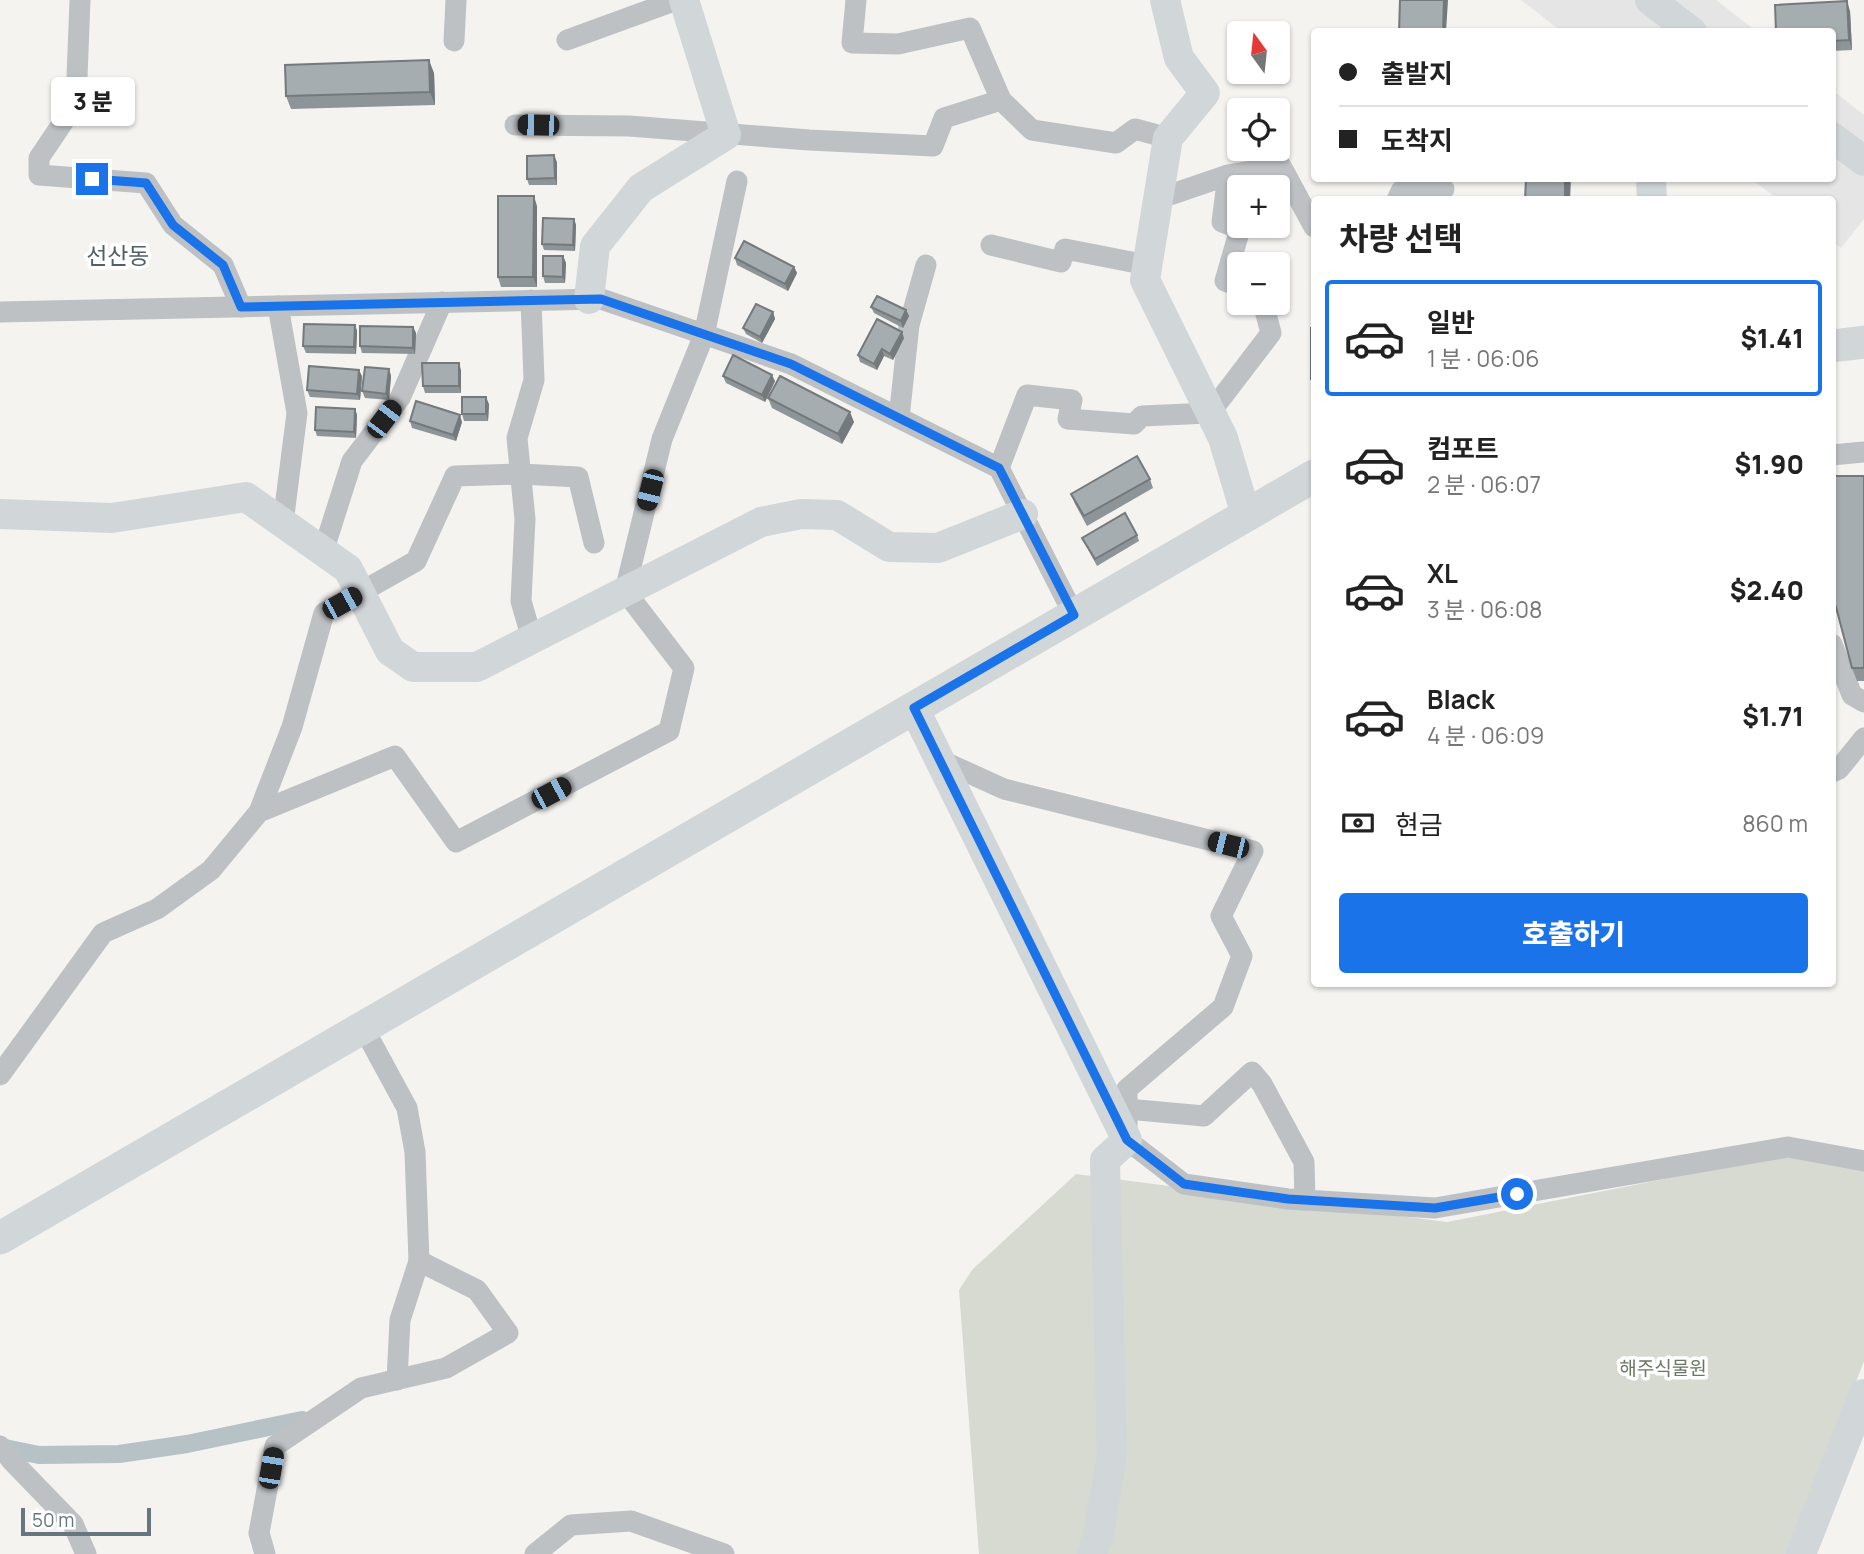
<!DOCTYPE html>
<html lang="ko">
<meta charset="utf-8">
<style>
:root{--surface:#fff;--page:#f2f2f2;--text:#222;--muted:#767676;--line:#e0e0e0;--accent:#1a73e8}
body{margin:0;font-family:Manrope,"Noto Sans KR",sans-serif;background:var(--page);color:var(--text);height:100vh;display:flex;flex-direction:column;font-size:26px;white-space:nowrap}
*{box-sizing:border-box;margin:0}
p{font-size:23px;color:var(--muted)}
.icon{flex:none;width:38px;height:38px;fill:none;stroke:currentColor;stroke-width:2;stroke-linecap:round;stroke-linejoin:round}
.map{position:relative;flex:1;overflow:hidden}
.drawer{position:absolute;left:1311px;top:196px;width:525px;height:791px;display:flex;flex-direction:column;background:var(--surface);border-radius:7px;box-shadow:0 2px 5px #0004}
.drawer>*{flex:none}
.top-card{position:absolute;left:1311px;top:28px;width:525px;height:154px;border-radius:7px;box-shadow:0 2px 5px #0004;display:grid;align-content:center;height:154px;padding:0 28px;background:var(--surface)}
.needle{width:46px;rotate:345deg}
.buttons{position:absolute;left:1227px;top:21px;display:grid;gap:14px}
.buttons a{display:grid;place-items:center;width:63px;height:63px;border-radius:7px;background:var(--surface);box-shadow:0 2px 5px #0004;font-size:35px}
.scale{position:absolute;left:21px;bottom:18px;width:130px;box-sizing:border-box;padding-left:7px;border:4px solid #65767f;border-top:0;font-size:19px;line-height:24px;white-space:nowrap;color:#65767f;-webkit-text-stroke:5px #fff;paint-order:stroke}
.end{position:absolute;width:32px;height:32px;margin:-16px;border:9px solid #1a73e8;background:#fff;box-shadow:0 0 0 4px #fff}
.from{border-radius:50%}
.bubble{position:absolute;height:49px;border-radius:7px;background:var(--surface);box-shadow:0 2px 5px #0004;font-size:23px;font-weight:800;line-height:49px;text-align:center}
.car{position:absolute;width:21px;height:42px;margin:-21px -10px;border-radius:9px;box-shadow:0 0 5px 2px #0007;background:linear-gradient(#222 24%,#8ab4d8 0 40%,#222 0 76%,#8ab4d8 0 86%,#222 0)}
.top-card b{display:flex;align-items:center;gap:24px;height:66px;font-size:26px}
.top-card b+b{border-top:2px solid var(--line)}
.top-card i{width:18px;height:18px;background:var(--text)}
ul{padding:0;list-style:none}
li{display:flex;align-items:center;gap:21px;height:116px;margin:0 14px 10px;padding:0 14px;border:4px solid transparent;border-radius:7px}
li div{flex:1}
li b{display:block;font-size:26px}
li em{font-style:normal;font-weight:800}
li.active{border-color:var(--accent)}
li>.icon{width:63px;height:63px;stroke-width:1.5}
h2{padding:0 28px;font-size:32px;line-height:84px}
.pay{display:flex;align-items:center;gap:18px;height:77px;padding:0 28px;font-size:26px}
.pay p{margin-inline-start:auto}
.cta{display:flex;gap:14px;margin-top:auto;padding:14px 28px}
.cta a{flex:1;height:80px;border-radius:7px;background:var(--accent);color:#fff;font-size:28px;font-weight:800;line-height:80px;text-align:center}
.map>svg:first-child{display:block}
</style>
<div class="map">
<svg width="1864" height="1554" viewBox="0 0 1864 1554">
<rect width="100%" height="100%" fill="#f4f3f0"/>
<g fill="#e4e5e4">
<polygon points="1521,0 1716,0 1756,31 1561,31"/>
<polygon points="1832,90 1864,115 1864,219 1841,248 1832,241 1832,200 1778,199 1751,179 1832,178"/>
</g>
<polygon fill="#d6dad1" points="1786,1155 1864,1166 1864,1361 1791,1554 979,1554 959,1290 972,1270 1076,1174 1447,1222"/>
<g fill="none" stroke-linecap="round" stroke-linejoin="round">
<polyline stroke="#b6c2c5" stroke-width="18" points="0,1447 39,1455 119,1454 187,1444 302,1420"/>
<g stroke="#bdc1c4" stroke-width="21">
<polyline points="80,0 76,103 39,158 39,175 146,183 173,225 223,265 241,307"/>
<polyline points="856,0 852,43 898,44 970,28 1001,100"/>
<polyline points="567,40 677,0"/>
<polyline points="454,41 456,0"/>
<polyline points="515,125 629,126 809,140 933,146 944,118 1001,100 1032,130 1116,143 1135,129 1168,138"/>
<polyline points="1228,175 1222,222 1240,229 1225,281 1239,286"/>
<polyline points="1158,199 1228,175 1281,166 1314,227"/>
<polyline points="1397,200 1401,191 1444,189"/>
<polyline points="991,245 1061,262 1065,249 1147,265"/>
<polyline points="531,300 534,380 517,438 525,519 521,601 532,639"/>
<polyline points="278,306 297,413 283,523"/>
<polyline points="0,312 601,299 791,364 999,468 1074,615"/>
<polyline points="899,418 909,325 926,265"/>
<polyline points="1832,455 1864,452"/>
<polyline points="999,468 1027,395 1072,400 1068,419 1134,424 1142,416 1210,413 1271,333 1263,303"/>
<polyline points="323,552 352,461 400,398 442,302"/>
<polyline points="1832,644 1852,695 1864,702"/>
<polyline points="940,760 1004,789 1253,851 1221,916 1242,956 1223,1007 1127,1089 1127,1140 1184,1184 1288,1199 1435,1208 1788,1147 1864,1161"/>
<polyline points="1832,772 1839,769 1864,738"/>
<polyline points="259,812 292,727 324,613 416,561 455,476 521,474 578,477 594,543"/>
<polyline points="363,1027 407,1108 415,1152 419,1261 400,1320 397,1380"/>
<polyline points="0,1075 103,933 157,909 211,870 259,812 395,756 456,842 669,731 684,668 625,591 662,439 704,335 737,181"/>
<polyline points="1127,1109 1204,1116 1252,1072 1262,1084 1304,1162 1305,1200"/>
<polyline points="0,1446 12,1461 73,1524 86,1554"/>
<polyline points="265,1554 259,1533 275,1446 361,1388 446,1368 508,1333 477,1290 419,1261"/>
<polyline points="535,1554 571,1525 631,1521 724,1554"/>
</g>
<g stroke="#d1d6d9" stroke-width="30">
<polyline points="1165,0 1179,58 1205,93 1168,138 1145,280 1223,438 1246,515"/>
<polyline points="1650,0 1692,32"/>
<polyline points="1832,137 1864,161"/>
<polyline points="1651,178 1652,200"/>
<polyline points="589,299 595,246 641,188 726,135 684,0"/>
<polyline points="0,514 112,518 246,497 348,569 390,651 413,667 477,667 761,522 801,514 837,515 889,547 938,548 1023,514"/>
<polyline points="914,708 1127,1140 1105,1160 1112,1454 1098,1536 1092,1554"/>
<polyline points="1801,1554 1864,1394"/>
</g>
<g stroke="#d1d6d9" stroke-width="33">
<polyline points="1832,346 1864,342"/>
<polyline points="0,1238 1314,476"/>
</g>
</g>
<g fill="#8e9598">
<polygon points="1850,11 1852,50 1832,51 1832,32"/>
<polygon points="434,73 435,105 291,109 286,96"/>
<polygon points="557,162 557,185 529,185 527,179"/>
<polygon points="537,206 537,287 501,287 498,277"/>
<polygon points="574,219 576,225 575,251 544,250 542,244"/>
<polygon points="563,256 566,263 565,283 545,283 543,276"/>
<polygon points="735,258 794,267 797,273 788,291 737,265"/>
<polygon points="871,307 906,310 909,316 903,328 874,313"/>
<polygon points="773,312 775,319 762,343 746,334 743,328"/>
<polygon points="355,325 357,331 356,354 306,353 303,346"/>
<polygon points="413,327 416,333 415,354 362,353 360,346"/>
<polygon points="904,338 893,360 884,356 877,370 860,362 858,355"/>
<polygon points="389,369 391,376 389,400 365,398 362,391"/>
<polygon points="461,370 461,393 425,393 423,386"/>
<polygon points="362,376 360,400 310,397 307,390"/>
<polygon points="723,376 775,381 765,402 726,383"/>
<polygon points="768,398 854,422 842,444 772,408"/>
<polygon points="489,404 488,421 464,421 462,414"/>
<polygon points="355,409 357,415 356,438 317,436 315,430"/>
<polygon points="410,421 462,422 456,441 412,428"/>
<polygon points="1832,476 1864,476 1864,681 1857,681 1852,668 1838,615 1832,604"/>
<polygon points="1150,479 1153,488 1087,526 1075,504 1071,494"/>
<polygon points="1137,535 1139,541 1097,566 1085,544 1082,538"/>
</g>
<g fill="#74797c">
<polygon points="1444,0 1448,0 1446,32 1443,32"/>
<polygon points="1847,1 1850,11 1852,50 1849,40"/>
<polygon points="429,60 434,73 435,105 430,92"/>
<polygon points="554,155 557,162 557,185 555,178"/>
<polygon points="1565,178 1571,178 1570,200 1565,200"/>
<polygon points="534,196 537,206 537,287 533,277"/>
<polygon points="574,219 576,225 575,251 573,245"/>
<polygon points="563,256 566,263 565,283 563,277"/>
<polygon points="794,267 797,273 788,291 785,284"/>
<polygon points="906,310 909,316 903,328 901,321"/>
<polygon points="773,312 775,319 762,343 760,337"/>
<polygon points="355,325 357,331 356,354 354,347"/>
<polygon points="413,327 416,333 415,354 413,348"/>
<polygon points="902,332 904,338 893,360 890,354"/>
<polygon points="882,349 884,356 877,370 874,364"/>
<polygon points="459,363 461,370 461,393 459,386"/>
<polygon points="389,369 391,376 389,400 386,394"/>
<polygon points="359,370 362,376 360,400 357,394"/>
<polygon points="772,375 775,381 765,402 762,395"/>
<polygon points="486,397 489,404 488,421 486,414"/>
<polygon points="355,409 357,415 356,438 354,432"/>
<polygon points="850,412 854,422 842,444 838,434"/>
<polygon points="460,415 462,422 456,441 453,435"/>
</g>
<g fill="#a5adb1" stroke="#74797c" stroke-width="2">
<polygon points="1400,0 1444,0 1443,32 1399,32"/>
<polygon points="1847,1 1849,40 1832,41 1832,32 1776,32 1775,5"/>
<polygon points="429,60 430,92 286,96 285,65"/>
<polygon points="554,155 555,178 527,179 527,156"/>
<polygon points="1526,178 1565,178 1565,200 1525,200"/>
<polygon points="498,196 534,196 533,277 498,277"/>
<polygon points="543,218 574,219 573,245 542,244"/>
<polygon points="744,241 794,267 785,284 735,258"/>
<polygon points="543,256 563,256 563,277 543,276"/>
<polygon points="877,296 906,310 901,321 871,307"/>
<polygon points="756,304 773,312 760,337 743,328"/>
<polygon points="877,319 902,332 890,354 882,349 874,364 858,355"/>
<polygon points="304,324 355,325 354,347 303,346"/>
<polygon points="360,326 413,327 413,348 360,346"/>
<rect x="1311" y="328" width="3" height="51"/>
<polygon points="733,355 772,375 762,395 723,376"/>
<polygon points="422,363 459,363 459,386 423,386"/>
<polygon points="309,366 359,370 357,394 307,390"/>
<polygon points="365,367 389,369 386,394 362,391"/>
<polygon points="780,376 850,412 838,434 768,398"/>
<rect x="462" y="397" width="24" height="17"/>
<polygon points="416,401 460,415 453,435 410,421"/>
<polygon points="316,407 355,409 354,432 315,430"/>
<polygon points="1137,456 1150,479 1084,516 1071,494"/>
<polygon points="1832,476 1864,476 1864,668 1852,668 1836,607 1832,600"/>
<polygon points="1125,513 1137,535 1095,559 1082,538"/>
</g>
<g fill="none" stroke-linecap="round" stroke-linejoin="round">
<polyline stroke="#1a73e8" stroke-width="9" points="92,179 146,183 173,225 223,265 241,307 601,299 791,364 999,468 1074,615 914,708 1127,1140 1184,1184 1288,1199 1435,1208 1517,1194"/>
</g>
<g text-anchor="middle" stroke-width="7" stroke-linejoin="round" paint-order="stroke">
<g font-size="19" fill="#697763" stroke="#fff">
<text x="1663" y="1375">해주식물원</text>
</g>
<g font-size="23" fill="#525f65" stroke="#fff">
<text x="118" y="264">선산동</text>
</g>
</g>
</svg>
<div class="buttons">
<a><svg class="needle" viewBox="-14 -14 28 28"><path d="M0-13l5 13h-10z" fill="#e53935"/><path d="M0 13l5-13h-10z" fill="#767676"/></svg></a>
<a><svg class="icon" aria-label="locate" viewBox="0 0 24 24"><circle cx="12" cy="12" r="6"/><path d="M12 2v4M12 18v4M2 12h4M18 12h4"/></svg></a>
<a>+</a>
<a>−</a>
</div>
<div class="scale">50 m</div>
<i class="end from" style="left:1517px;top:1194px"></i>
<i class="end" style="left:92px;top:179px"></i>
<div class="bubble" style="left:51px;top:77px;width:84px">3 분</div>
<i class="car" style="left:538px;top:125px;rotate:271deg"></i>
<i class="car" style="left:384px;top:419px;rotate:37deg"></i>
<i class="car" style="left:650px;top:490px;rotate:194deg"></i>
<i class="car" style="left:342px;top:603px;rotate:61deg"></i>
<i class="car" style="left:551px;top:793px;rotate:62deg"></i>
<i class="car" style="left:1228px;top:845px;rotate:284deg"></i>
<i class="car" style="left:271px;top:1468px;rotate:10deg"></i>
<div class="top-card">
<b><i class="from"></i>출발지</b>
<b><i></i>도착지</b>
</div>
<section class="drawer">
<h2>차량 선택</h2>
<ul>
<li class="active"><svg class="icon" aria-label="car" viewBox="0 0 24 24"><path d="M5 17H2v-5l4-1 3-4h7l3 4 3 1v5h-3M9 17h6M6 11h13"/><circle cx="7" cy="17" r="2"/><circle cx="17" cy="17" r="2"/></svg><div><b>일반</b><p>1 분 · 06:06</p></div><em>$1.41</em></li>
<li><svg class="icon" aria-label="car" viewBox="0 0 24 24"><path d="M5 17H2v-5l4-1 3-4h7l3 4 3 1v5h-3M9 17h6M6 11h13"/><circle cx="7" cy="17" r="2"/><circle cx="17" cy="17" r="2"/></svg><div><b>컴포트</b><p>2 분 · 06:07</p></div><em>$1.90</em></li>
<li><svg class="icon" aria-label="car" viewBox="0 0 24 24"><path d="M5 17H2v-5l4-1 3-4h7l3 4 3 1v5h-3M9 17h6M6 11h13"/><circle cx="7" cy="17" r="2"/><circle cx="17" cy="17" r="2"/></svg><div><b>XL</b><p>3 분 · 06:08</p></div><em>$2.40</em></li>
<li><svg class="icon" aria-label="car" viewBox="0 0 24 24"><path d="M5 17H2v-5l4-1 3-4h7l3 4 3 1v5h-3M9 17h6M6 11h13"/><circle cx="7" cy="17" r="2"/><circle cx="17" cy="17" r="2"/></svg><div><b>Black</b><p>4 분 · 06:09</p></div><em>$1.71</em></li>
</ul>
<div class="pay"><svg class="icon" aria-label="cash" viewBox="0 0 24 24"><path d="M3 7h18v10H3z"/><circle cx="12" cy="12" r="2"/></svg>현금<p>860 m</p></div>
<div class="cta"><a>호출하기</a></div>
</section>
</div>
